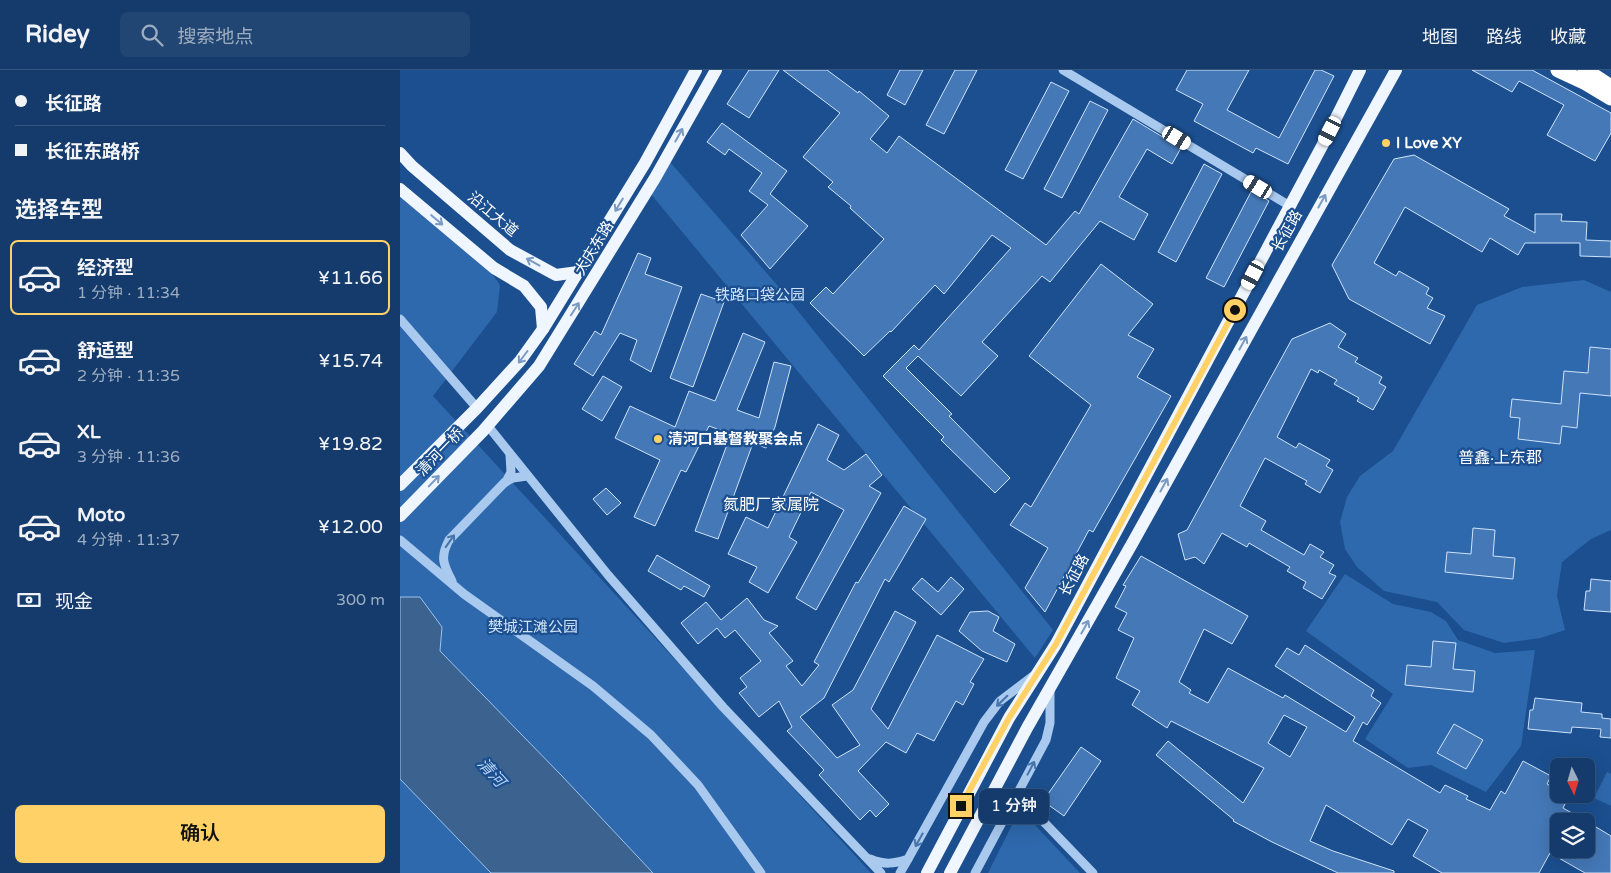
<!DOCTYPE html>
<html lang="zh">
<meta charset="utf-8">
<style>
:root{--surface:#143b6b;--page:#214673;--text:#f1f3f6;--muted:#9dadc1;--line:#33557e;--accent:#ffd166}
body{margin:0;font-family:"Varela Round","Noto Sans SC",sans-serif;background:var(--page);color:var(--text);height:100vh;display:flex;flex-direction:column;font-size:19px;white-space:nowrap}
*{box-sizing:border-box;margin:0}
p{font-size:16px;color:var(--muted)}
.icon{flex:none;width:28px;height:28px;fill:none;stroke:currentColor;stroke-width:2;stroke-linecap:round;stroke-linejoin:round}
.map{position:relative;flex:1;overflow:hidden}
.details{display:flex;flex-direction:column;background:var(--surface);width:400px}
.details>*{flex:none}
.guide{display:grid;align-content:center;height:110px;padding:0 15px;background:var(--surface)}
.needle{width:32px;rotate:175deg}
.buttons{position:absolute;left:1150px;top:688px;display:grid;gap:10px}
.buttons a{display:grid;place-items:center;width:45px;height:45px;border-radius:8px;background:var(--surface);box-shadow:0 5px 20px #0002,0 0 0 1px var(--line);font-size:25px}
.end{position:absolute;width:22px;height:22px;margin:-11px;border:6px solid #ffd166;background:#111;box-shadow:0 0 0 2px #111}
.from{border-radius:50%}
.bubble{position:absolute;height:35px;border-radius:8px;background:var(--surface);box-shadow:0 5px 20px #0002,0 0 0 1px var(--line);font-size:16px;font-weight:600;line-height:35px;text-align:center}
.car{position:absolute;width:15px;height:30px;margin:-15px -8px;border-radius:6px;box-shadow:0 0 4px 1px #0007;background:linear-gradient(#fff 24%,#345 0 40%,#fff 0 76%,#345 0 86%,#fff 0)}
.guide b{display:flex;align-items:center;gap:18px;height:48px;font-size:19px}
.guide b+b{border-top:1px solid var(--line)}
.guide i{width:12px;height:12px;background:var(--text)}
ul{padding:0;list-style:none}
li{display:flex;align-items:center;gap:15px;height:75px;margin:0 10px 8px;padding:0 5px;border:2px solid transparent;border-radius:8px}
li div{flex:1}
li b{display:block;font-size:19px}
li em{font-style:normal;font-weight:600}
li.active{border-color:var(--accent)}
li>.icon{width:45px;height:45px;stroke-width:1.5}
h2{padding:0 15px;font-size:22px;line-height:60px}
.pay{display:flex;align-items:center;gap:12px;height:55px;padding:0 15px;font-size:19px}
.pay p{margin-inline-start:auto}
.primary-button{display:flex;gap:10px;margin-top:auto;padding:10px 15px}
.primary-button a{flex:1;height:58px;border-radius:8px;background:var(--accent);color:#111;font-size:20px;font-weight:600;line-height:58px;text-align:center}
header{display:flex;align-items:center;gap:30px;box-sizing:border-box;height:70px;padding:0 25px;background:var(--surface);border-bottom:1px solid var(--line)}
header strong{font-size:24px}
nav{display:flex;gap:28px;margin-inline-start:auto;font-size:18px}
.search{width:350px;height:45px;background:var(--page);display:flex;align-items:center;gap:12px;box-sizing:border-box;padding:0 18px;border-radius:8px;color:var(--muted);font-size:19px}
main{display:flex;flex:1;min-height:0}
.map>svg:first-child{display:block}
</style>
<header>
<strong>Ridey</strong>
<div class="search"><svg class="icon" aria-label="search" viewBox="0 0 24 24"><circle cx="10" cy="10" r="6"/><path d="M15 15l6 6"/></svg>搜索地点</div>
<nav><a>地图</a><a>路线</a><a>收藏</a></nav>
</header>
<main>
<section class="details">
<div class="guide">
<b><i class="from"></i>长征路</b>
<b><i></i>长征东路桥</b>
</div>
<h2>选择车型</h2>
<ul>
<li class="active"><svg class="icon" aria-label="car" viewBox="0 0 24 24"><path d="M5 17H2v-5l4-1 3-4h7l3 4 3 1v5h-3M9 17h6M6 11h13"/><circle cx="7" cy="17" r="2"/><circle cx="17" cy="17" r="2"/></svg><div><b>经济型</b><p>1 分钟 · 11:34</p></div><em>¥11.66</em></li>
<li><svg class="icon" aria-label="car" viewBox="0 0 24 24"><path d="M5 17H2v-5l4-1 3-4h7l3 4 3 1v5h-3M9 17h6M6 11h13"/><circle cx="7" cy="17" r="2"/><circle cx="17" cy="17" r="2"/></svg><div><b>舒适型</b><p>2 分钟 · 11:35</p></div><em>¥15.74</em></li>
<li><svg class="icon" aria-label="car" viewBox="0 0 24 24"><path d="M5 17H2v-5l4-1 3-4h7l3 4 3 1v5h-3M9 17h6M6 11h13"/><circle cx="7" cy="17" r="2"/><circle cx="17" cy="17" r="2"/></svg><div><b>XL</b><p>3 分钟 · 11:36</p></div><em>¥19.82</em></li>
<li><svg class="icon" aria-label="car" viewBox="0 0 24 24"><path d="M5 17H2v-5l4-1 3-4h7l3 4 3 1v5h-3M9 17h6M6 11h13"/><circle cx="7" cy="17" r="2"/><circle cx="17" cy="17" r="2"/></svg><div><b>Moto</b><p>4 分钟 · 11:37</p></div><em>¥12.00</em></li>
</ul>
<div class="pay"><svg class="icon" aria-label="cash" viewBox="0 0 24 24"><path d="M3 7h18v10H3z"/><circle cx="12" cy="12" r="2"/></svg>现金<p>300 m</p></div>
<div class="primary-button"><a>确认</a></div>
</section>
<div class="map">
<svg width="1211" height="803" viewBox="0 0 1211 803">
<rect width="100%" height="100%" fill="#1b4f8f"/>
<g fill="#2e69ad">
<polygon points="270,92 378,216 653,560 635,588 250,123"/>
<polygon points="0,115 85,194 100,215 97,242 33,326 471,803 253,803 162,706 40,581 42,557 20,528 0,527"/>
<polygon points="1184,210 1211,222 1211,460 1191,469 1162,492 1157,526 1165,560 1141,568 1104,573 1064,560 1037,532 984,521 957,497 945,479 940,452 947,427 960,406 993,381 1077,235 1122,217"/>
<polygon points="945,504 993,534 1031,542 1046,551 1058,570 1095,583 1135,580 1121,676 1086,722 1031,695 1008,698 965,669 993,624 906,561"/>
<polygon points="1207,702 1211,704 1211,736 1194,728"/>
<polygon points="0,709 91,803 0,803"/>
<polygon points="620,739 680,803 588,803"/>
</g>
<polygon fill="#3c6290" stroke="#9cc4f0" points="0,527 20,527 42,557 40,581 162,706 253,803 91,803 0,709"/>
<g fill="#4478b7" stroke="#cfe3fa" fill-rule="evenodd">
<polygon points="349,0 379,0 349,48 327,34"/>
<polygon points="383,0 427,0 458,23 459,21 489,46 470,69 487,83 499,66 646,175 675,141 679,144 733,49 781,78 772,94 747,79 719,127 748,144 734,170 700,151 650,212 642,206 582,272 598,286 561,326 518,286 506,298 552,344 549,346 610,408 595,423 541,370 544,367 483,306 514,275 519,280 611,178 592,165 544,224 535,215 491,262 490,261 464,286 410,233 426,217 433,224 484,169 450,138 451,136 428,117 433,112 403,87 440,43"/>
<polygon points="500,0 523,0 505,35 487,25"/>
<polygon points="555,0 577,0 544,64 526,55"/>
<polygon points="787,0 849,0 827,40 879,68 915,0 921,0 934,6 888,94 856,78 853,83 794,51 803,34 776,20"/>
<polygon points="1072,0 1132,0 1211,43 1211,63 1195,91 1147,65 1164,35 1119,11 1112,22"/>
<polygon points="651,12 669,21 623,109 605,100"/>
<polygon points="690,31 708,40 662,128 644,119"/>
<polygon points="322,53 387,101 370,124 408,156 370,199 341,165 368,135 349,121 362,103 329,79 325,85 307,72"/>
<polygon points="1014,85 1109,139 1104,146 1135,163 1135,144 1162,144 1161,151 1187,152 1186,170 1211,171 1211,187 1180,186 1180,173 1125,173 1118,185 1090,168 1082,182 1005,137 974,193 996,206 999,201 1029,218 1026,224 1033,228 1027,238 1045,246 1030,274 949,229 932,195 994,89"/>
<polygon points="804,94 822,104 776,192 758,182"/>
<polygon points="852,120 869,131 824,217 806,208"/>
<polygon points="238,183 251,188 245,204 282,217 251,302 230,290 237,270 220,263 193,306 174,294 195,261 201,265"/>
<polygon points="701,194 753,234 728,265 754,279 737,307 771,326 693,462 689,460 645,542 625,518 648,478 610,455 625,433 631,437 691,335 629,286"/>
<polygon points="301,224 324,232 293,317 270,308"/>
<polygon points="930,253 946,264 938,277 958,288 955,292 982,307 979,313 986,317 973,340 957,331 959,328 934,314 937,310 919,300 918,303 911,299 877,367 896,378 899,373 930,390 926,396 933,400 920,423 905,414 907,411 865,388 840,436 866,451 861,460 904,485 910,474 924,482 920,487 934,495 929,503 936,506 922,529 903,518 906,512 887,501 890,497 849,473 847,477 822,463 804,494 795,487 785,490 778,464 787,460 892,269"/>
<polygon points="343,263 365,272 337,340 359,348 374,292 391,296 375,357 366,378 353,373 318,469 295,461 331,364 309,356 286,402 281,400 255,456 234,447 260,390 215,368 230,336 275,357 289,321 315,331"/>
<polygon points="1190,277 1211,279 1211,326 1180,323 1177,358 1162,356 1160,374 1118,369 1120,348 1110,347 1112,329 1161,334 1164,301 1188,303"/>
<polygon points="203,306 222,317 202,351 182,339"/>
<polygon points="418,354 439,365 427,390 444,400 466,384 482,405 469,416 481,423 416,540 396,528 444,440 411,422 389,467 397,472 368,523 349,512 357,497 328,484 346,447 368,458"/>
<polygon points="206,418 221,433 207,445 193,429"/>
<polygon points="504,436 526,449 489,512 485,509 424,628 400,647 437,688 460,675 432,635 453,620 495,541 516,552 471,639 488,659 537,565 584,589 570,612 574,614 563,635 556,631 534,671 517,663 506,683 486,672 458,701 489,734 476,747 470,740 460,750 419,705 424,700 387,661 392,657 379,631 359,647 339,623 347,617 340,608 361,591 335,560 325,568 317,558 298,574 281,553 306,532 321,550 347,528 364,550 378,556 369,563 393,591 386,596 402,616 419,595 414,592 456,512 458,513"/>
<polygon points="1073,458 1095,460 1093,486 1115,488 1113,509 1045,502 1047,482 1071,484"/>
<polygon points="257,485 310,516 304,527 284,516 281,520 248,501"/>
<path d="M741,486L848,546L832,574L804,559L779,612L791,620L789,623L808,633L828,598L883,628L885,625L946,662L955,647L875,596L887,578L899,585L905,575L974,620L971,626L981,633L967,655L963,652L953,671L1040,723L1045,715L1068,726L1066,729L1090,740L1101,721L1105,724L1123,691L1151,706L1147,714L1159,721V724H1165L1169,726L1163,738L1186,751H1159V779H1186V751L1211,766V803H1185L1150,783L1139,803H1042L1013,786L1028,760L1008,749L992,775L926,735L910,771L933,781L994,801V803H938L872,772L833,751L834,750L756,685L768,671L843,733L864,698L771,651L767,658L732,635L740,621L716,608L734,568L718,560L727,543L715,537L726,516L723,515ZM884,645L907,657L890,687L868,673Z"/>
<polygon points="551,507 564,519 541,545 512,519 522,508 538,522"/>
<polygon points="1191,509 1211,511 1211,542 1184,540 1186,521 1190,521"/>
<polygon points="588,541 599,547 593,561 615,574 607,592 582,581 559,561 570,542"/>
<polygon points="1033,571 1056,573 1053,599 1075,601 1073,622 1005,615 1007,595 1031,597"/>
<polygon points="1135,628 1182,633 1181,642 1202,644 1202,648 1211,649 1211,668 1200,667 1201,659 1172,657 1171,663 1128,659 1130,640 1133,640"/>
<polygon points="1054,654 1083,670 1066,699 1037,683"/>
<polygon points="681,677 701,691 664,746 643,731"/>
</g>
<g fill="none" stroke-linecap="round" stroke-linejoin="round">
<g stroke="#a9c9ee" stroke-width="9">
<polyline points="663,0 890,136"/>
<polyline points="0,249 77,338"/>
<polyline points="88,356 208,505 323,637 481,803"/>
<polyline points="106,412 111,402 110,385"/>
<polyline points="0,470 64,524 193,616 251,665 298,715 361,803"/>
<path d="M52,511C43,494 40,487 49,470L105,412L113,408L127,406"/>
<polyline points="617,724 693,803"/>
<path d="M470,789C484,795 494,794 508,789L584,652L600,631L633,606"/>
<polyline points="500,803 508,789"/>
<polyline points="575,803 646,670 650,653 650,619"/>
</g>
<g stroke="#f0f6ff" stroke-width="12">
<polyline points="0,83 12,96 110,180 156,205 178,202"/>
<polyline points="0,119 94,198 124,216 141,237 143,259"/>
<polyline points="0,415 77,338 120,291 143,259 245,93 296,0"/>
<polyline points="0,446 83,361 139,296 255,108 316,0"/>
<polyline points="527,803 609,648 656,574 922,76 960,0"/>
<polyline points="550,803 627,658 733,472 996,0"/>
</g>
<polyline stroke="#fff" stroke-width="15" points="1185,0 1211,17"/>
<polyline stroke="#fff" stroke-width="15" points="1158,0 1186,13 1211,28"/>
</g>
<defs><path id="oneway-shaft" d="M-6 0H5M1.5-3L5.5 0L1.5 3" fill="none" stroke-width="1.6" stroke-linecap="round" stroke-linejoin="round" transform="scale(1.25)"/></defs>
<g stroke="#7b9ac1">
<use href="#oneway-shaft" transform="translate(279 65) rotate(-61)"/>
<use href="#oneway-shaft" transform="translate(922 131) rotate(-61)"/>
<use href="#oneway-shaft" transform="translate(219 135) rotate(121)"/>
<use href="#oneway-shaft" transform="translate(37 150) rotate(40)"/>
<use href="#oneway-shaft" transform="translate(133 192) rotate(-151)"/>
<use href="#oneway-shaft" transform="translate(175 239) rotate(-57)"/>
<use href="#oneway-shaft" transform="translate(843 273) rotate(-61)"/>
<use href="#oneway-shaft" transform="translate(123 287) rotate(127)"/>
<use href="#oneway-shaft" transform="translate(34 411) rotate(-46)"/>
<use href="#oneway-shaft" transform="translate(764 415) rotate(-61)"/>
<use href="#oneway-shaft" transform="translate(685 557) rotate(-61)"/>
</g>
<g stroke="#4674ac">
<use href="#oneway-shaft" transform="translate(50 471) rotate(-55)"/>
<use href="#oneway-shaft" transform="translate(602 631) rotate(136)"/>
<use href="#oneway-shaft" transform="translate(631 698) rotate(-62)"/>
<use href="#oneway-shaft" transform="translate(519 770) rotate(119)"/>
</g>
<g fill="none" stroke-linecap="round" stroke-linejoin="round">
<polyline stroke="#ffd166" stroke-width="6" points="561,736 609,648 656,574 835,240"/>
</g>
<g fill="#ffd166" stroke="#1b4f8f" stroke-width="2">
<circle cx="986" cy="73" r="5"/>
<circle cx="258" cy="369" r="5"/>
</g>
<g text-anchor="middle" stroke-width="4.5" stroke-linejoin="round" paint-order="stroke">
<g font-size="15" font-weight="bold" fill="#fff" stroke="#1b4f8f" text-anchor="start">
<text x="996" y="78">I Love XY</text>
<text x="268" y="374">清河口基督教聚会点</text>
</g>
<g font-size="15" fill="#fff" stroke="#1b4f8f">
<text transform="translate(93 144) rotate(40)" y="5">沿江大道</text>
<text transform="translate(887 161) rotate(-61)" y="5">长征路</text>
<text transform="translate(194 178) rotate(-59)" y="5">大庆东路</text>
<text transform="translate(40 382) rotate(-46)" y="5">清河一桥</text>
<text transform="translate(674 505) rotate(-62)" y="5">长征路</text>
</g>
<g font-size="15" fill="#cfe3fa" stroke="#1b4f8f">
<text x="360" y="230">铁路口袋公园</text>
<text x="133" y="562">樊城江滩公园</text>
</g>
<g font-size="16" fill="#fff" stroke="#1b4f8f">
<text x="1100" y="393">普鑫·上东郡</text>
<text x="371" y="440">氮肥厂家属院</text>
</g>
<g font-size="16" font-style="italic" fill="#b5d3f5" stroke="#1b4f8f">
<text transform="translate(92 702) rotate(48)" y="6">清河</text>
</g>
</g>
</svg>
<div class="buttons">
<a><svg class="needle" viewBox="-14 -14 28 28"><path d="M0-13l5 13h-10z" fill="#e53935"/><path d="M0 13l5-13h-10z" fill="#9dadc1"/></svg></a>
<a><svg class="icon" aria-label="layers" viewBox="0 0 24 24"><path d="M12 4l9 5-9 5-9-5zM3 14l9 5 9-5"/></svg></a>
</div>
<i class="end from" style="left:835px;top:240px"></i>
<i class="end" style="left:561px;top:736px"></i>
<div class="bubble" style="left:579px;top:719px;width:70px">1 分钟</div>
<i class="car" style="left:930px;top:61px;rotate:207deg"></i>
<i class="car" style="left:777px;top:68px;rotate:121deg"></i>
<i class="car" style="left:858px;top:117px;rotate:301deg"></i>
<i class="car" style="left:853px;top:205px;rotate:208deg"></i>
</div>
</main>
